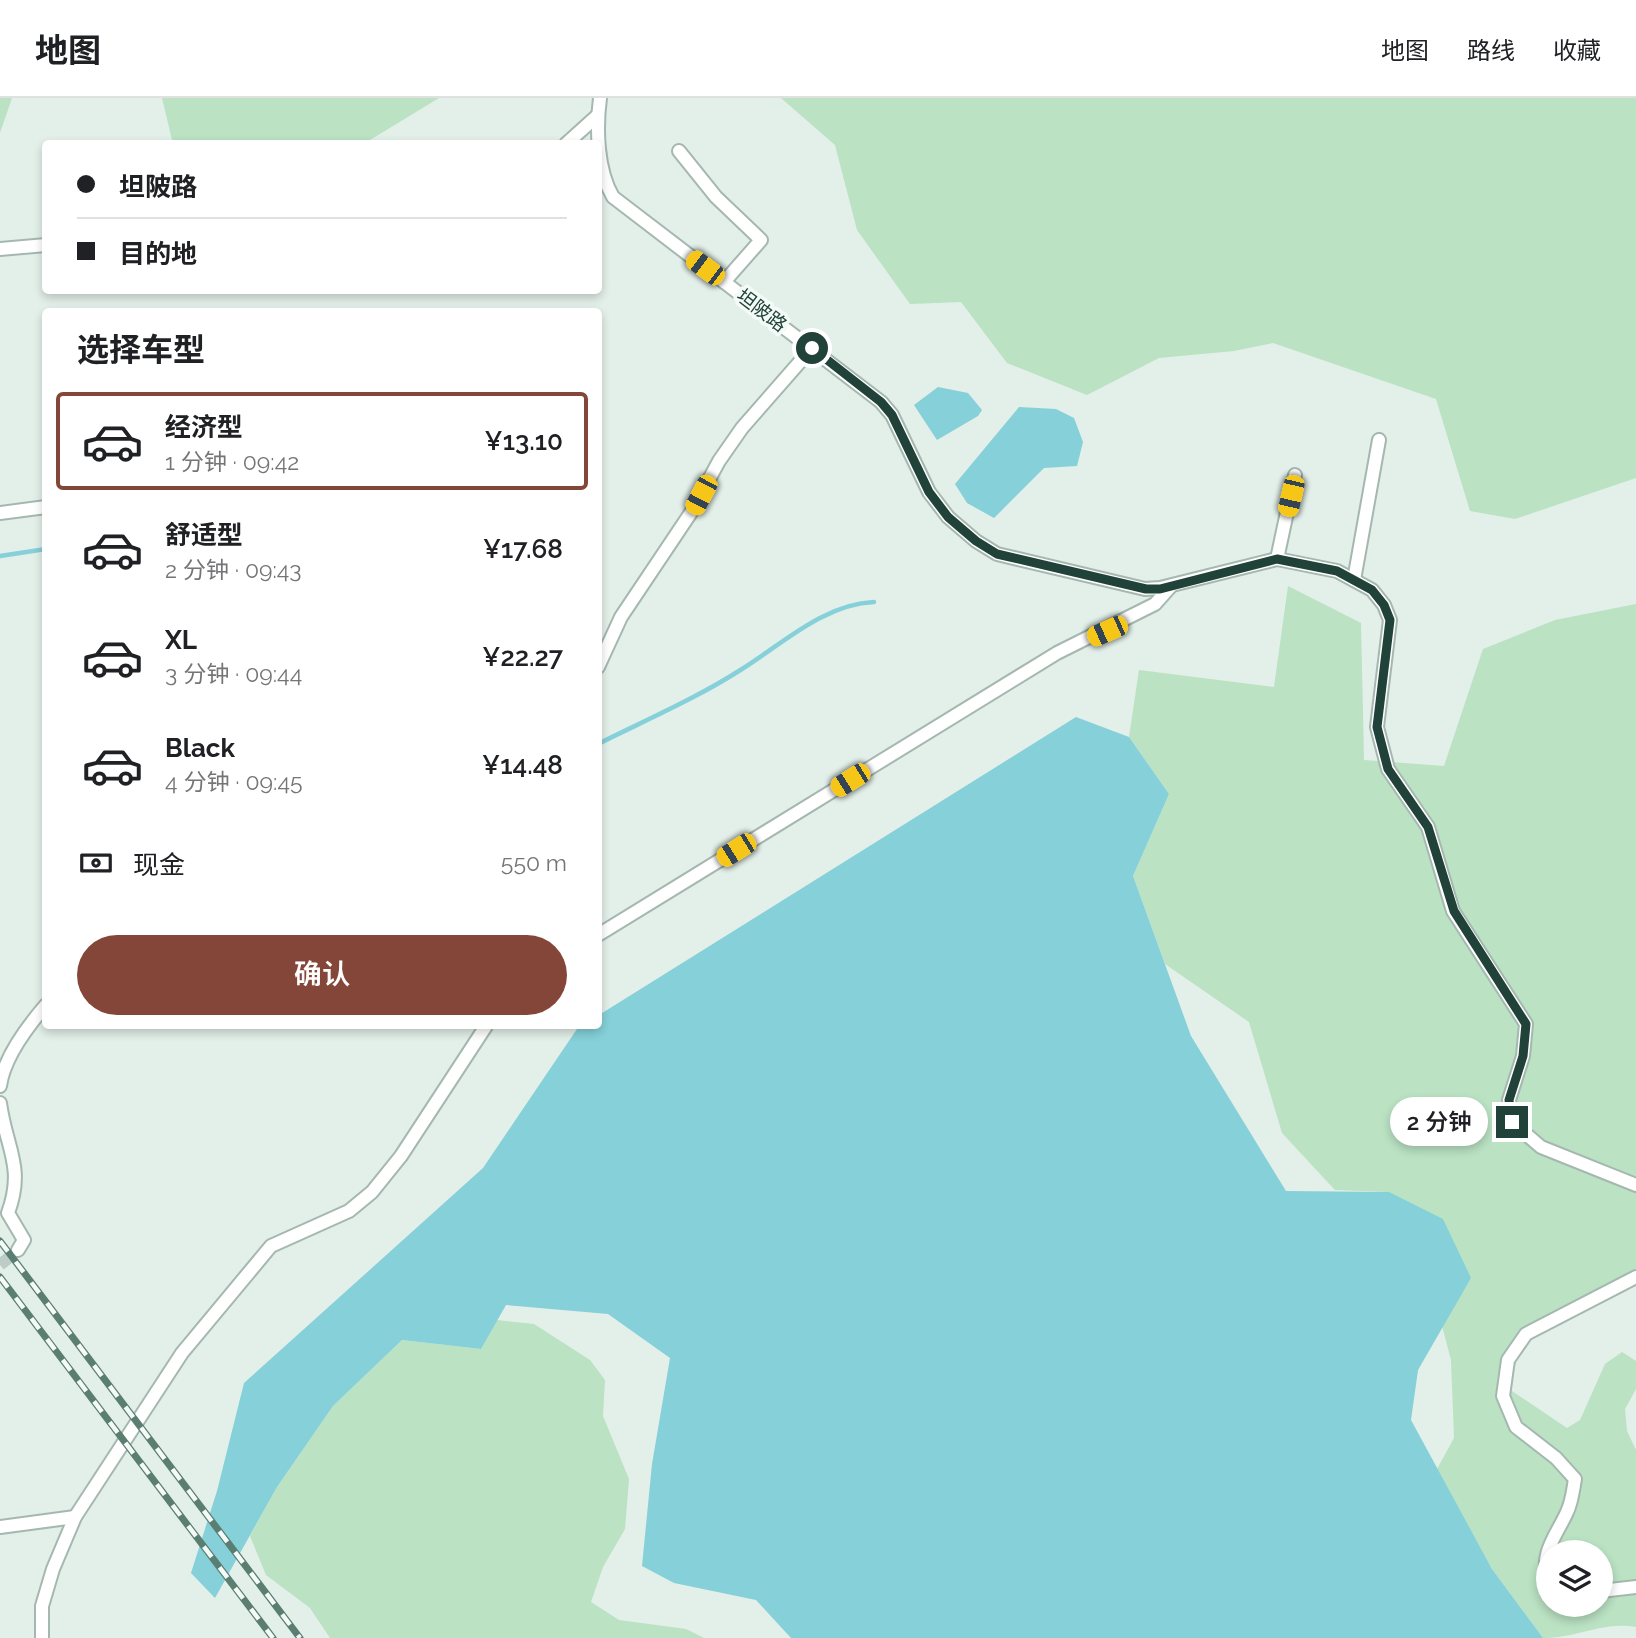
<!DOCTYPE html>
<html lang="zh">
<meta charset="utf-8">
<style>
:root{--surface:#fff;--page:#f2f2f2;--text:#202124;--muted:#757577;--line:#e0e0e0;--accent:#844638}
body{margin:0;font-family:Raleway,"Noto Sans SC",sans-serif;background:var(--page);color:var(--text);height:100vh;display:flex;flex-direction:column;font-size:26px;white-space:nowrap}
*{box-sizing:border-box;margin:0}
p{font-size:23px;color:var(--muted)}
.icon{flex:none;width:38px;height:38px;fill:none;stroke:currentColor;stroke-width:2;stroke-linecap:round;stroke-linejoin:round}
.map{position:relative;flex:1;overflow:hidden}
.drawer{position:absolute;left:42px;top:210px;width:560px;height:721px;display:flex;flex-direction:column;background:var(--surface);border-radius:7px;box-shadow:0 4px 10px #0003}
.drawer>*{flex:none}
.hud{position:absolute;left:42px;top:42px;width:560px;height:154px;border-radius:7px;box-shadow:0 4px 10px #0003;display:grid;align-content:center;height:154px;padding:0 35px;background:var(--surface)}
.controls{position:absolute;left:1536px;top:1442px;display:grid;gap:14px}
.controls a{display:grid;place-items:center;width:77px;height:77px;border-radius:50%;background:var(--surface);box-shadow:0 4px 10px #0003;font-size:35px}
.end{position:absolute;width:32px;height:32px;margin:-16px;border:9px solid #204238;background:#fff;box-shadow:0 0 0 4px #fff}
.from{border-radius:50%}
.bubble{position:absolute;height:49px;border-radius:24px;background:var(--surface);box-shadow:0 4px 10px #0003;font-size:23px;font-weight:600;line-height:49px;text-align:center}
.car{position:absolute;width:21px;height:42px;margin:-21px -10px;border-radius:9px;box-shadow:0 0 5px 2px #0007;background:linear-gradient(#f5c518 24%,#345 0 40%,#f5c518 0 76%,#345 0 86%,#f5c518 0)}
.hud b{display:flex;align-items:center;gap:24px;height:66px;font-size:26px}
.hud b+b{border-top:2px solid var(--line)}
.hud i{width:18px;height:18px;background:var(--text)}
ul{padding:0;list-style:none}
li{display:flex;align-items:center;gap:21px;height:98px;margin:0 14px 10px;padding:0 21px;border:4px solid transparent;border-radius:7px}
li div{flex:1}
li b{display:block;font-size:26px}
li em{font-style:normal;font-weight:600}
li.current{border-color:var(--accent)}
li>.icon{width:63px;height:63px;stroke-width:1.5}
h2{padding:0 35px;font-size:32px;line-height:84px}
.pay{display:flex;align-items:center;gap:18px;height:77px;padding:0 35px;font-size:26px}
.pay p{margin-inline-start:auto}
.primary-button{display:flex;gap:14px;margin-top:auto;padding:14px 35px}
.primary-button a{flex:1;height:80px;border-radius:42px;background:var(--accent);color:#fff;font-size:28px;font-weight:600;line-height:80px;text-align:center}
header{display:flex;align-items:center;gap:42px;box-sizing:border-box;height:98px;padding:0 35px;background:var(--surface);border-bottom:2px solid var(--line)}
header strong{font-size:33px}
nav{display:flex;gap:38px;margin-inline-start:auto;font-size:24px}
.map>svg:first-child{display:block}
</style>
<header>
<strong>地图</strong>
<nav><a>地图</a><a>路线</a><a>收藏</a></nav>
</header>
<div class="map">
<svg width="1636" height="1540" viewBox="0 0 1636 1540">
<rect width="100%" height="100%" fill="#e3efe9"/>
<g fill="#bae2c3" fill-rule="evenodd">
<polygon points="0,0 12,0 0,35"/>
<polygon points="162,0 439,0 365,45 173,46"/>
<polygon points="781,0 1636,0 1636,380 1515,421 1470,413 1436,301 1273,245 1234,253 1159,260 1087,297 1007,265 961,204 910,206 857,132 835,47"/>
<path d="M1288,488L1361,525L1364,662L1444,668L1483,551L1555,522L1636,506V1187L1530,1242L1517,1261L1509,1291L1567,1330L1580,1322L1605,1266L1622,1254L1636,1263V1291L1625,1311L1627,1333L1636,1352V1529C1602,1523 1578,1540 1543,1540L1492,1471L1437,1371L1454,1340L1451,1262L1442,1228L1471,1180L1389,1094L1335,1092L1282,1035L1249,924L1165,866L1133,778L1169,696L1129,639L1139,572L1274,589ZM1549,1454H1601V1507H1549Z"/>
<polygon points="497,1222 534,1226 590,1262 605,1282 603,1318 629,1381 625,1431 603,1469 591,1504 619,1522 686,1531 704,1540 330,1540 310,1510 266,1477 250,1438 277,1389 333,1308 402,1242 481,1251"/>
</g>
<g fill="#85d0d9">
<polygon points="938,289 968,295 982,312 978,318 937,342 914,307"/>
<polygon points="1019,309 1056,311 1074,320 1083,344 1077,368 1044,370 994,420 967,405 955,386"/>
<polygon points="1076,619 1129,639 1169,696 1133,778 1191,938 1286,1093 1389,1094 1443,1121 1471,1180 1418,1272 1411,1322 1492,1471 1543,1540 791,1540 756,1502 674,1485 642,1468 652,1366 670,1260 608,1216 506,1207 481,1251 402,1242 333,1308 277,1389 215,1500 191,1475 217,1393 244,1285 483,1070 577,931 598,928 599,917"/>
</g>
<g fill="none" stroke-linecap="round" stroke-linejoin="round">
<g stroke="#85d0d9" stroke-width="4.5">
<polyline points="0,458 46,451"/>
<path d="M598,646C646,622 697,600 742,571C782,546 824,506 874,504"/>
</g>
<polyline stroke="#bcccc6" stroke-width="12" stroke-dasharray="12 6" stroke-linecap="butt" points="0,1167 18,1152"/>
<g stroke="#a5b8b0" stroke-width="16">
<g id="street">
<path d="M600,0C596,31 597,72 613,99L881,304L892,317L929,394L948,419L976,443L997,456L1145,491L1160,490L1277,461L1337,473L1372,492L1384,507L1390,522L1377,629L1388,671L1428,729L1453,813L1526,926L1523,958L1509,1002L1512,1024L1541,1049L1636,1087"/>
<polyline points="566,46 597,18"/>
<polyline points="679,53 716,99 761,142 724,184"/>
<polyline points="0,151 46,147"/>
<polyline points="0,415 46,409"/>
<polyline points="1277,461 1295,377"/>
<polyline points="1354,482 1379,342"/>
<polyline points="598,569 621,519 692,413 719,363 742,330 812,250"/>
<polyline points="598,837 1057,555 1155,506 1171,488"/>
<path d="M0,988C4,959 27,929 46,907"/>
<path d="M0,1005C6,1050 25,1069 8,1115L24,1142L18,1152"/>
<polyline points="0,1429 75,1419"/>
<path d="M1549,1481C1538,1457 1558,1435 1567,1414C1572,1404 1573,1392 1575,1381L1556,1360L1516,1329L1503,1298L1508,1262L1526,1236L1636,1179"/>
<polyline points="1601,1493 1636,1489"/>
<polyline points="42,1540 42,1508 53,1471 75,1419 182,1255 271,1148 349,1113 372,1094 401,1058 486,928"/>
</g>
</g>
<use href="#street" stroke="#fff" stroke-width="12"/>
<g stroke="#5b7e73" stroke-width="7">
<g id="rail">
<polyline points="0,1143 300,1540"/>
<polyline points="0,1179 273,1540"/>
</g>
</g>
<use href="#rail" stroke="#f4faf7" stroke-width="4.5" stroke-dasharray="13" stroke-linecap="butt"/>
</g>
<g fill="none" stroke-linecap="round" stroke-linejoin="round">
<polyline stroke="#204238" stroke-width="9" points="812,250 881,304 892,317 929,394 948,419 976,443 997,456 1146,491 1160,491 1277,461 1337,473 1372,492 1384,507 1390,522 1377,629 1388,671 1428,729 1454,813 1526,926 1523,958 1509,1002 1512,1024"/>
</g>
<g text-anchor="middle" stroke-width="7" stroke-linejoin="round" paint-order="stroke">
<g font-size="19" fill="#204238" stroke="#f4faf7">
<text transform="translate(762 212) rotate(37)" y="7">坦陂路</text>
</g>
</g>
</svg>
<div class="controls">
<a><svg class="icon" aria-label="layers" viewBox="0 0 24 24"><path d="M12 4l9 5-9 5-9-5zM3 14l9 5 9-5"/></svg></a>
</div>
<i class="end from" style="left:812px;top:250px"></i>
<i class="end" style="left:1512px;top:1024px"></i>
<div class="bubble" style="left:1390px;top:999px;width:98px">2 分钟</div>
<i class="car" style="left:705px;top:170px;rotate:307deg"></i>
<i class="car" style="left:701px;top:397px;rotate:208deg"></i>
<i class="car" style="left:1291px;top:398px;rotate:193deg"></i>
<i class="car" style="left:1107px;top:533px;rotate:246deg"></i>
<i class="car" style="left:850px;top:682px;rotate:238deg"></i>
<i class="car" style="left:736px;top:752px;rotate:238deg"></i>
<div class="hud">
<b><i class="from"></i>坦陂路</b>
<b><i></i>目的地</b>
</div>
<section class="drawer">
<h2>选择车型</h2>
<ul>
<li class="current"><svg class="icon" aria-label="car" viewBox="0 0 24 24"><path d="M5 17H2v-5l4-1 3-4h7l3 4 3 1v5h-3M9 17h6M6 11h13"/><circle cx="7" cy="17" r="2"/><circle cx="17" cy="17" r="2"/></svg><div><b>经济型</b><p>1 分钟 · 09:42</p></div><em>¥13.10</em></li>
<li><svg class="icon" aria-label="car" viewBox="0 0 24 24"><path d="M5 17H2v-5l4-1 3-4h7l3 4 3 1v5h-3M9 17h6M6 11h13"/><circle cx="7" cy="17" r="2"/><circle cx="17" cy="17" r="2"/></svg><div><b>舒适型</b><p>2 分钟 · 09:43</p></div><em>¥17.68</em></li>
<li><svg class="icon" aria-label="car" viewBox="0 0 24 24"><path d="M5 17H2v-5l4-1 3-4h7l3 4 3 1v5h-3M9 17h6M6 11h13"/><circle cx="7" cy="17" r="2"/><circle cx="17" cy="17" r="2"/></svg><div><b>XL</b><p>3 分钟 · 09:44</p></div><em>¥22.27</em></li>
<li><svg class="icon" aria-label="car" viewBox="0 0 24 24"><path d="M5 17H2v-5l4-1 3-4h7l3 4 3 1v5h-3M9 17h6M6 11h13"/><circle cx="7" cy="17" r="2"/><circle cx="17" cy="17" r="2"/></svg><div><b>Black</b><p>4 分钟 · 09:45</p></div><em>¥14.48</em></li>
</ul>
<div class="pay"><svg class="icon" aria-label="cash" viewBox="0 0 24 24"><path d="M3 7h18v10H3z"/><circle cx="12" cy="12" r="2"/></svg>现金<p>550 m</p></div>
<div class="primary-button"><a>确认</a></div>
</section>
</div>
